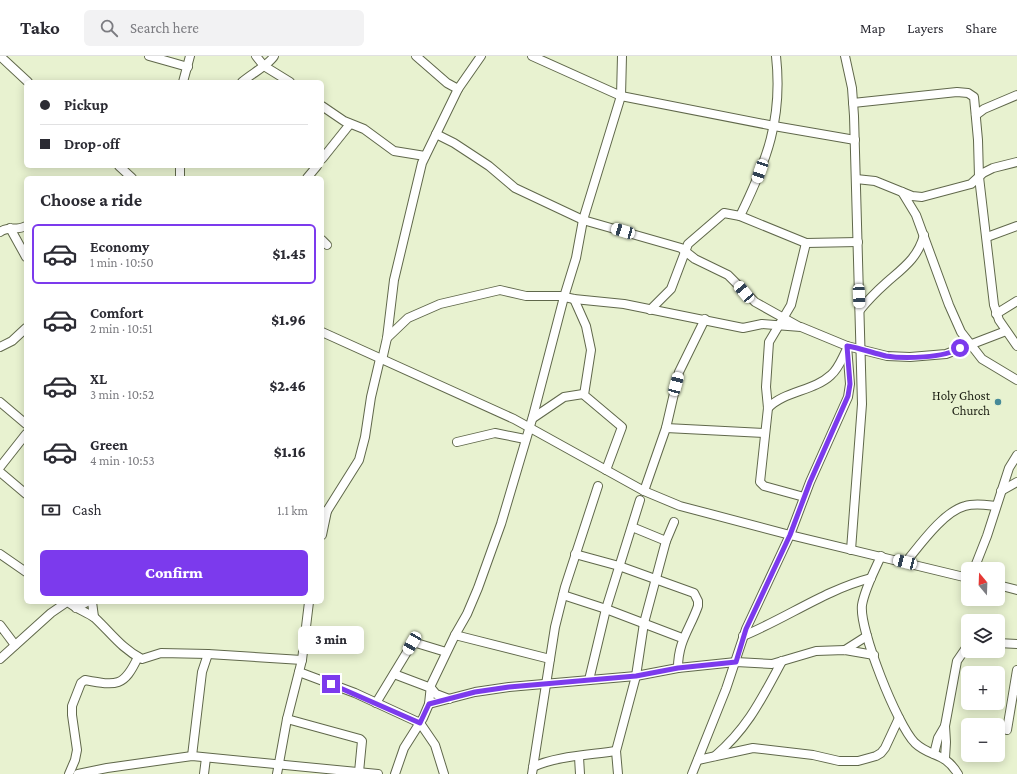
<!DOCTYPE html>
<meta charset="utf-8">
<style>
:root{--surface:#fff;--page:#f2f2f3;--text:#2b2b33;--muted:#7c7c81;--line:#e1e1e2;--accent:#7c3aed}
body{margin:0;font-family:"Crimson Pro",serif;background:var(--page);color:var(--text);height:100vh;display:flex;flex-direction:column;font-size:15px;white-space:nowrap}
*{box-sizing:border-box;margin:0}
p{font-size:13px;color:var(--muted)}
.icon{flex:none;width:22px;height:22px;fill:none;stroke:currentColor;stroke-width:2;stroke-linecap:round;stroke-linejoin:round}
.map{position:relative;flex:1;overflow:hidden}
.side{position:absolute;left:24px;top:120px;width:300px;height:428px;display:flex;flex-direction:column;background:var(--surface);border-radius:6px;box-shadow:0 2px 10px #0003}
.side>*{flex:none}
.banner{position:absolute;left:24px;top:24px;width:300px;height:88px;border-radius:6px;box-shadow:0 2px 10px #0003;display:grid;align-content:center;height:88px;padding:0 16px;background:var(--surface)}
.needle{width:26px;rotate:341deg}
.controls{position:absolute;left:961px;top:506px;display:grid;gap:8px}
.controls a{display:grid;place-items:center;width:44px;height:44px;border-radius:6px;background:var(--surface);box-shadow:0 2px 10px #0003;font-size:20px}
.end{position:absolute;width:18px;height:18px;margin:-9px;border:5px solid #7c3aed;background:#fff;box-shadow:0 0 0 2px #fff}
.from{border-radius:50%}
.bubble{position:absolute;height:28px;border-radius:6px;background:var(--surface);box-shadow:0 2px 10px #0003;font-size:13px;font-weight:800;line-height:28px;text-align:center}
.car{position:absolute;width:12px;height:24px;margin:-12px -6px;border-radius:5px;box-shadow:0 0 3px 1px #0007;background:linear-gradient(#fff 24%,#345 0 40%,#fff 0 76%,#345 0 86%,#fff 0)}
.banner b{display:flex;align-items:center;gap:14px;height:38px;font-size:15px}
.banner b+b{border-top:1px solid var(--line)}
.banner i{width:10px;height:10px;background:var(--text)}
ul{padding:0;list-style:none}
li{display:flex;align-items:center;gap:12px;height:60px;margin:0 8px 6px;padding:0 8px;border:2px solid transparent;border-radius:6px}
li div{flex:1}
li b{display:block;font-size:15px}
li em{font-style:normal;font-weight:800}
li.on{border-color:var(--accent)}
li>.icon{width:36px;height:36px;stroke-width:1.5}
h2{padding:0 16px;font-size:18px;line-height:48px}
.pay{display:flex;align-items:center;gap:10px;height:44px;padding:0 16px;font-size:15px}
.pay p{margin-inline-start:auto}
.button{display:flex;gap:8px;margin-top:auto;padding:8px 16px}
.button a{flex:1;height:46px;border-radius:6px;background:var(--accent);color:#fff;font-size:16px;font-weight:800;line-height:46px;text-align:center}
header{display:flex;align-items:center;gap:24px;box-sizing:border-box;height:56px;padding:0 20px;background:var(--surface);border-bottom:1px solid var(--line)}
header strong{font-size:19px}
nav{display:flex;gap:22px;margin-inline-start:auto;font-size:14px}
.search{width:280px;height:36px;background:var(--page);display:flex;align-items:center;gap:10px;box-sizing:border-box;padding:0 14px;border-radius:6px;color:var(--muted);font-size:15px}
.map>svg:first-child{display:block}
</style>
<header>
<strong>Tako</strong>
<div class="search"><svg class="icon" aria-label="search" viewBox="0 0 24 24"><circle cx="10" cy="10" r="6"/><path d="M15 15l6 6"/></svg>Search here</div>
<nav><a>Map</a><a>Layers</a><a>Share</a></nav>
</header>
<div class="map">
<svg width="1017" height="718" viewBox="0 0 1017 718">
<rect width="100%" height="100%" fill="#e8f2d0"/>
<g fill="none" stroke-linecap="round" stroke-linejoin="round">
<g stroke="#60684b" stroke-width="10">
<g id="minor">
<polyline points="0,0 28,26"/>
<polyline points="149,0 188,11"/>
<polyline points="256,0 264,10 290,26"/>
<polyline points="416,0 447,27 458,33"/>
<polyline points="532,0 621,40 774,70 855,84"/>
<polyline points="622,0 621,40 583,164 576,202 564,241 533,360 501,468 478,532 467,558 455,579 431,629 429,648 475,636 509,631 636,620 678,612 736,606 772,608 816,595 845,594 874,599"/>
<path d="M776,0C783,62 767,105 740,160L806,187L858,186"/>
<polyline points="845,0 852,32 854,60 862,348 851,494"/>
<polyline points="183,26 190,0"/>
<path d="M242,26C251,18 270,8 274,0"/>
<polyline points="853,47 957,36 968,37 974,41 978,84 979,121 994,249 999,264 1017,290"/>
<polyline points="322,50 344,65 364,73 394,95 425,100"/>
<polyline points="976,59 984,53 1017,39"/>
<polyline points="436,78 454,87 489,110 515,132 583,164 681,192 695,203 728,219 755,246 798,270"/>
<polyline points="322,103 350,68"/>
<polyline points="119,110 132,122"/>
<polyline points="180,122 180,110"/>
<polyline points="307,122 317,110"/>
<polyline points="856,123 875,125 912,140 922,141 971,128 983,117 993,112 1017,106"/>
<polyline points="902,136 916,159 949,249 961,276 982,303 1017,324"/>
<polyline points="10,172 26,201"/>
<path d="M0,176C8,170 17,175 26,170"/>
<polyline points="987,181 1017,170"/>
<polyline points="322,184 327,189"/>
<polyline points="574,243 586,270 591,294 584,339 622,371 606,414"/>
<polyline points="650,254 671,233 688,188 724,157 740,160"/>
<path d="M860,254C868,244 877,235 886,227C903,212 918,202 924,179"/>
<polyline points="996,258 1017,245"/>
<polyline points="322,276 514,363 644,435 680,450 790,479 968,522"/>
<polyline points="387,282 408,262 440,248 500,234 526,240 560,240 574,243 624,248 743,272 762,268 801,271 847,290 887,300 910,301 946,298 1006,275"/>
<polyline points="0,291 12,285 26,272"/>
<polyline points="382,304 387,282 394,224 422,107 458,33 481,0"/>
<polyline points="0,346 26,368"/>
<path d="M768,352C784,335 814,335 831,319C839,312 842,302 847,293"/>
<polyline points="533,362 564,341 583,338"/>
<polyline points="666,372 764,377"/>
<polyline points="457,386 495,377 525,383"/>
<polyline points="0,411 26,378"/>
<polyline points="0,416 26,438"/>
<polyline points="644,435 666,372 679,316 705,263"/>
<polyline points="1001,435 1017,426"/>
<polyline points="804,441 764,430 760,426 768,352 766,331 769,286 791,249 806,187"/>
<polyline points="322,456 327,455 359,404 365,381 371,341 380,303"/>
<polyline points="632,471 666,485"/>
<polyline points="322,479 327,455"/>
<polyline points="0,498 26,516"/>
<path d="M575,498L619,510L694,537L698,545V550C690,573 678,585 678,612"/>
<path d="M881,500C874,516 865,532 862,549C859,573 897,669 915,687C931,702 944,695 958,718"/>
<path d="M905,507C920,489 943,456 965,450C975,447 986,449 996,450"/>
<polyline points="974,513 987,480 1009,412 1017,399"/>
<polyline points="998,529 1017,534"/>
<polyline points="563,539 606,553 682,582"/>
<path d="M68,546C76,553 87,556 95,562C111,577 122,593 142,603L161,597L208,598L302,604"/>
<polyline points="92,546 94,561"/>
<polyline points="76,552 87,546"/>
<polyline points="0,569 15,589"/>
<polyline points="455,579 550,603"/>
<path d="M743,580C787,562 825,534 871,522"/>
<polyline points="998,587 1017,588"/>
<polyline points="845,594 867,580"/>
<polyline points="0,603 51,557 67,546"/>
<polyline points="299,616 355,637 420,667 435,689 444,718"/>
<polyline points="394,618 431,632 436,638 449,643"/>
<polyline points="589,624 606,553 640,444"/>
<polyline points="376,647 413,586 446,596"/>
<polyline points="287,663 360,683 362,685 359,716"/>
<polyline points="945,670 946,686 945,702"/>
<polyline points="1007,674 1017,614"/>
<polyline points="934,698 938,682 945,670 957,605 968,589"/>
<polyline points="192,700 202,616 208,598"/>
<path d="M715,700C748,672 762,642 782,605"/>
<polyline points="579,701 580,718"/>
<polyline points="698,704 753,692 813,699 839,705 858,705 876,700 881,697 885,692 899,662"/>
<path d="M533,711C555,700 591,699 616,695"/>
<path d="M69,718L75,704L77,694L72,659V650L81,627L85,624C117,630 124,631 138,601"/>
<polyline points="78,718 107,712 192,700 378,718"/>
<polyline points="204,718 206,702"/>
<polyline points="277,718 287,663 302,604 309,546"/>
<polyline points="395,718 404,692 423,662 429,648"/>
<polyline points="532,718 555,571 565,531 598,430"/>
<polyline points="618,718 616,695 636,620 644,567 666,485 674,466"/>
<polyline points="692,718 726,633 746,573 790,479 810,426 848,341 850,328 847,290"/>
</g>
</g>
<use href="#minor" stroke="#fff" stroke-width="8"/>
</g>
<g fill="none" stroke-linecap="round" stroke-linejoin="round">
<path stroke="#7c3aed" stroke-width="5" d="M331,628L420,667L429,648L475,636L509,631L636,620L678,612L736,606L746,573L790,479L810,426L848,340L850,328L847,290C860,292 873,297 886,300C904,303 944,302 960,292"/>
</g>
<circle fill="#468a98" stroke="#e8f2d0" stroke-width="1.5" cx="998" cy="346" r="4"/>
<g text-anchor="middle" stroke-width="4" stroke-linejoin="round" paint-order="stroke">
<g font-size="13" fill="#1d2014" stroke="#e8f2d0" text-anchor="end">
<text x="990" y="344">Holy Ghost<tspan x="990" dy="15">Church</tspan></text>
</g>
</g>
</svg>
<div class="controls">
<a><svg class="needle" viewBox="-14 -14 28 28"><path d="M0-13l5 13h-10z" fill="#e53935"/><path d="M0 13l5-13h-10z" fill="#7c7c81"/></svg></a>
<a><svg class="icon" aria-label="layers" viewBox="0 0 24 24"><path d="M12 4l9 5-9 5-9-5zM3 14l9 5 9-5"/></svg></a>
<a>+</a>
<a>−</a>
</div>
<i class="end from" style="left:960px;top:292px"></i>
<i class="end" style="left:331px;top:628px"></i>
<div class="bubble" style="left:298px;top:570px;width:66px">3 min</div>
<i class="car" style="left:760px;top:115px;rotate:199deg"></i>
<i class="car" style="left:623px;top:175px;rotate:286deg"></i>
<i class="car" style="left:744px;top:236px;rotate:320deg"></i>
<i class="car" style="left:859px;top:240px;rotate:178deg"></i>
<i class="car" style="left:676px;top:328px;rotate:15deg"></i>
<i class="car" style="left:905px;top:506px;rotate:284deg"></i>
<i class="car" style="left:412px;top:587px;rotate:210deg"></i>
<div class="banner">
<b><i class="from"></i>Pickup</b>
<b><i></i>Drop-off</b>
</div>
<section class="side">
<h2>Choose a ride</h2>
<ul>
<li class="on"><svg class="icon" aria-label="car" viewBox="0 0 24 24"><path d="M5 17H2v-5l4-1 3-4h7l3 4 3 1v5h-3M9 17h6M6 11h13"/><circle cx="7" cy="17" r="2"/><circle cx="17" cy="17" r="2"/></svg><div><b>Economy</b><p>1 min · 10:50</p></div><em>$1.45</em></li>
<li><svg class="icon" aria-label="car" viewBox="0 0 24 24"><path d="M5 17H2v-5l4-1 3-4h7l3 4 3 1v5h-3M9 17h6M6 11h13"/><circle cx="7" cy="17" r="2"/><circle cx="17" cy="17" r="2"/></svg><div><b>Comfort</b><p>2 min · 10:51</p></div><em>$1.96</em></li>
<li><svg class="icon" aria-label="car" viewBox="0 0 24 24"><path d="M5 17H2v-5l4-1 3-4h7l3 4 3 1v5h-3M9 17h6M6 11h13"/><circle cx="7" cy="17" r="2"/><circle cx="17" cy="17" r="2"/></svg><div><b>XL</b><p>3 min · 10:52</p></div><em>$2.46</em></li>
<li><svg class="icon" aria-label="car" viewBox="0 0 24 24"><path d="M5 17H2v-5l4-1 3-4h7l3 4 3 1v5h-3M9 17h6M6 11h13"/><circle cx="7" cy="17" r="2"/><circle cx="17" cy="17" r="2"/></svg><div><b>Green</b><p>4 min · 10:53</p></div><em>$1.16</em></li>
</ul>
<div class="pay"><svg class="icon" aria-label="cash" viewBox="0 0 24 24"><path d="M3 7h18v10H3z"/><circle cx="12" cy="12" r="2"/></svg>Cash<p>1.1 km</p></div>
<div class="button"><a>Confirm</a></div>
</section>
</div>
